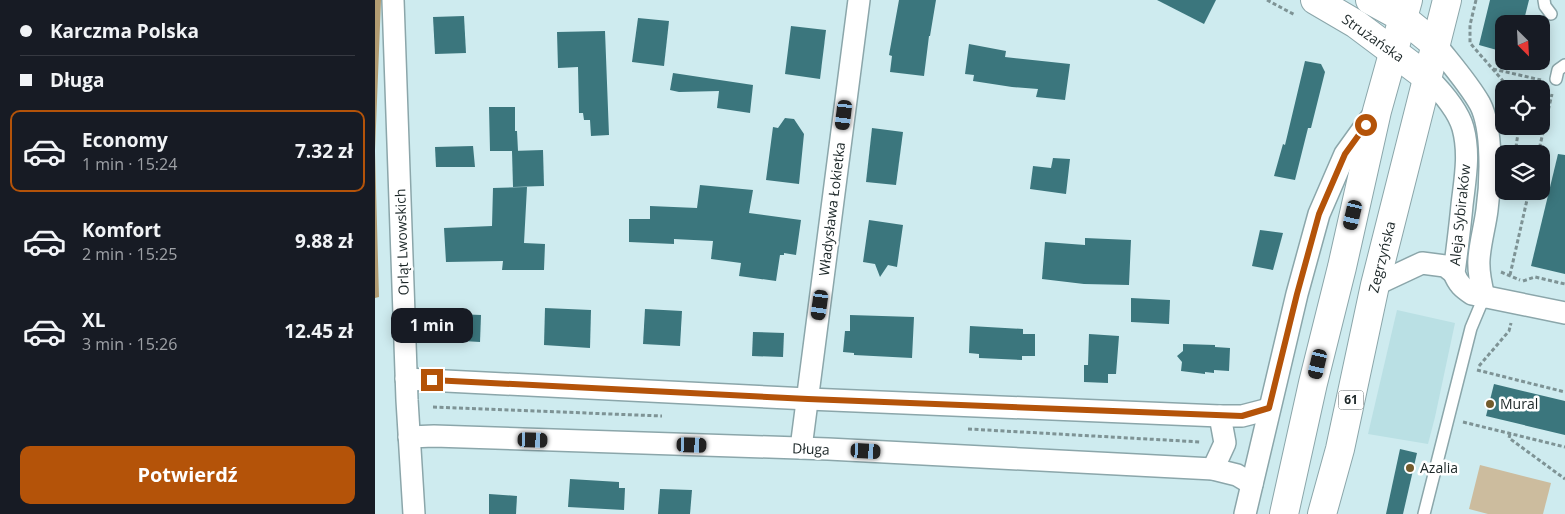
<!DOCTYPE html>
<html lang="pl">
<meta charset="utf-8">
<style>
:root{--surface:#171b24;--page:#242831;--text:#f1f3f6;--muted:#9ea1a6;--line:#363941;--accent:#b45309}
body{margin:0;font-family:"Open Sans",sans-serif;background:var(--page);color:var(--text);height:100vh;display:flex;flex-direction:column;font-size:19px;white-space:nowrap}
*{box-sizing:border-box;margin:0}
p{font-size:16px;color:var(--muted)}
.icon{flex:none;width:28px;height:28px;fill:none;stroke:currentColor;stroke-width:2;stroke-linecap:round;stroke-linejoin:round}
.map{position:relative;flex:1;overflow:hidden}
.side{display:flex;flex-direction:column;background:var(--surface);width:375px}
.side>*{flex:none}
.banner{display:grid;align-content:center;height:110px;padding:0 20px;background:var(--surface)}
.needle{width:32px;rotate:156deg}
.controls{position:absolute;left:1120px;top:15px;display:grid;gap:10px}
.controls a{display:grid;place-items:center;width:55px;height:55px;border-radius:10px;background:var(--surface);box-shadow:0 2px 12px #0003;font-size:25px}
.end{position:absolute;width:22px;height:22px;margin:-11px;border:6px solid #b45309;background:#fff;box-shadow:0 0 0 2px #fff}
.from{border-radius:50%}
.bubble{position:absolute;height:35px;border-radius:10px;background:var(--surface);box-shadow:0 2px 12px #0003;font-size:16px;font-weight:700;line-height:35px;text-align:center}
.car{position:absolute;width:15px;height:30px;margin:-15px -8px;border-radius:6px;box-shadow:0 0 4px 1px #0007;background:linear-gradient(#222 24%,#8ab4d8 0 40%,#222 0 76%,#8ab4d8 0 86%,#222 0)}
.banner b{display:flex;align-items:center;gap:18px;height:48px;font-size:19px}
.banner b+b{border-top:1px solid var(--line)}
.banner i{width:12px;height:12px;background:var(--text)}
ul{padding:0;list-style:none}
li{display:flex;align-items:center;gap:15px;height:82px;margin:0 10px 8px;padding:0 10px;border:2px solid transparent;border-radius:10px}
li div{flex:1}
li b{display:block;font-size:19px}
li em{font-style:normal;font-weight:700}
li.selected{border-color:var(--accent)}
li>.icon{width:45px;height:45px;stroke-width:1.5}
.action{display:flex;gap:10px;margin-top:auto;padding:10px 20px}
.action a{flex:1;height:58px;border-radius:10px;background:var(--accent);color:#fff;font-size:20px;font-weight:700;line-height:58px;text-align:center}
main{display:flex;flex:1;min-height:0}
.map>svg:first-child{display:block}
</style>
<main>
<section class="side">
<div class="banner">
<b><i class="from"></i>Karczma Polska</b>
<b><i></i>Długa</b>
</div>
<ul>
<li class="selected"><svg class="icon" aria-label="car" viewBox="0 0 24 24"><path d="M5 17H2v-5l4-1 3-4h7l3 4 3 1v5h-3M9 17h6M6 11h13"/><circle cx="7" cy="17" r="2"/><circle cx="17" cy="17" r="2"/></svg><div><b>Economy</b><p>1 min · 15:24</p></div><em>7.32 zł</em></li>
<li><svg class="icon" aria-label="car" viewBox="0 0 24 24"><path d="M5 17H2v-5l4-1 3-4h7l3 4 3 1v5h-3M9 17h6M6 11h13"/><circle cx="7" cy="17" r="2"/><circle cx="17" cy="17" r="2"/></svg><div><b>Komfort</b><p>2 min · 15:25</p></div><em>9.88 zł</em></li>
<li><svg class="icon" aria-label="car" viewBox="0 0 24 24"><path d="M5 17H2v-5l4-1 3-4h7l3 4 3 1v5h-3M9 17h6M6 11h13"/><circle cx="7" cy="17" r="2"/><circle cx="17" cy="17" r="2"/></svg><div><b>XL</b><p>3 min · 15:26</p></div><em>12.45 zł</em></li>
</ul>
<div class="action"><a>Potwierdź</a></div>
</section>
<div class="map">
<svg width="1190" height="514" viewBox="0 0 1190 514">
<rect width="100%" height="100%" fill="#ceebef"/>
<polygon fill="#bae0e4" points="1022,310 1080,323 1060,417 1053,444 993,434"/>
<polygon fill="#ccbc9e" points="1105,465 1176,483 1168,514 1113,514 1094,509"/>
<polygon fill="#b29c72" points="0,0 6,0 0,151 4,297 0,298"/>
<g fill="#3b767d">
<polygon points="524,0 561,0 555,36 554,36 549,76 515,72 517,56 514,55"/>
<polygon points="782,0 841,0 829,24"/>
<polygon points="1115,0 1154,0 1148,24 1129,24 1129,52 1104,45"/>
<polygon points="89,16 91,53 60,54 58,17"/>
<polygon points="263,18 294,21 289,66 257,62"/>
<polygon points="416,26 451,30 445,79 410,74"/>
<polygon points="230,31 234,135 216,136 215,120 209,120 208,113 204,113 203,67 183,68 182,32"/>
<polygon points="594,44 631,51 630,57 695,64 690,100 661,97 663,89 637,87 598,81 599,75 590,74"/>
<polygon points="930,61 946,64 950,72 936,128 933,128 920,180 899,176 908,144 910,145"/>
<polygon points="298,73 378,85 375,113 342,108 344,91 304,92 295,90"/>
<polygon points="114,107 140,107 140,131 142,131 143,151 115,151"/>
<polygon points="410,118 419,119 429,134 424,184 391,180 398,127 403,128"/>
<polygon points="497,128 528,132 521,185 491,182"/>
<polygon points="98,146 100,167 61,167 60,147"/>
<polygon points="168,150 169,186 138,187 137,151"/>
<polygon points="1183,154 1190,155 1190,274 1156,266"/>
<polygon points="678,158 695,159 691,194 655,189 658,166 676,168"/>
<polygon points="325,185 378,190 374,213 426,220 421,255 409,253 409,255 405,255 401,281 364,276 366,263 336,259 338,241 299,239 299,244 254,242 254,219 275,219 275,206 322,208"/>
<polygon points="152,187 149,243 170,244 169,270 127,270 128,261 71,262 69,228 117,226 118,188"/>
<polygon points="494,220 528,225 522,267 513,265 505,277 500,264 488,262"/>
<polygon points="885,230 908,233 898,270 877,266"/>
<polygon points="710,238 756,240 754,285 709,284 667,279 670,242 710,245"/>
<polygon points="756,298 795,300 794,324 756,322"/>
<polygon points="170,308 216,310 215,348 169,345"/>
<polygon points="270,309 307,311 305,346 268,344"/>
<polygon points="56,313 106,315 105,342 55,339"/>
<polygon points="475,315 539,317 537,358 479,355 479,353 468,352 470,331 475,331"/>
<polygon points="595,326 648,329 648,334 660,334 660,356 647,356 647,360 604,358 604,354 594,353"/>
<polygon points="378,332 409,333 408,357 377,356"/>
<polygon points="714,334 744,336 741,374 733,374 733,383 709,382 709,365 713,365"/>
<polygon points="808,344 840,345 840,347 855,348 854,371 839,370 839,373 830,372 830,374 806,371 807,362 802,356 808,351"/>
<polygon points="1119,384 1190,401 1190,435 1111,416"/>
<polygon points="1025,449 1042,453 1028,514 1011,514"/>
<polygon points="195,479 244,482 244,488 250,488 249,510 193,507"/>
<polygon points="285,489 317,490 315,514 283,514"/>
<polygon points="114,494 142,496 141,514 114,514"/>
</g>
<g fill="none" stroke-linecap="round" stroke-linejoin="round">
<g stroke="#8ba6aa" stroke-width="14">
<g id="lane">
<polyline points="1169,0 1170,6 1176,14"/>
<polyline points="1181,79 1183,70 1190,65"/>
<polyline points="1049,514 1096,328 1109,297"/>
</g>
</g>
<g stroke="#8ba6aa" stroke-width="24">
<g id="street">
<polyline points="18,0 32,400 39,514"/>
<path d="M1061,45C1076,64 1093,83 1105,104C1118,129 1116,182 1112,210C1110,226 1105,243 1104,259C1103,272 1106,285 1109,297"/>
<path d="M1053,78C1066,91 1083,110 1088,128C1095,154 1090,179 1087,205C1085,227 1082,250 1079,273C1083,284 1088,288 1097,294L1190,313"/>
<polyline points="1000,285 1047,263 1070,266 1079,273"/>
<polyline points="31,379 433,399 845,416 867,416 894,409"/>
<polyline points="34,437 59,436 453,449 838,469 862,475 877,484"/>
<polyline points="426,448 484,0"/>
<polyline points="838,469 850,443 845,416"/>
<polyline points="870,514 922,294 944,214 970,154 998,115"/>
</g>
</g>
<g stroke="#8ba6aa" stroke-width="30">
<g id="secondary">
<polyline points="940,0 981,24 1053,78"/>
<polyline points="995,0 1028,18 1061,45"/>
</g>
</g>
<g stroke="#8ba6aa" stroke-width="30">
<g id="primary">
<polyline points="909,514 938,383 967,267 1002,111 1033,0"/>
<polyline points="947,514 965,449 1000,285 1072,0"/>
</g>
</g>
<g stroke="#7e9395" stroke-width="3" stroke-dasharray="4 2.5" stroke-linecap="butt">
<polyline points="892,0 920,15"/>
<polyline points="1101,0 1095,25 1095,43 1129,82 1133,89"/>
<polyline points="1118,69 1166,80"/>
<polyline points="1151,126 1169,130"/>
<polyline points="1140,154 1144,126"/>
<polyline points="1163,154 1177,94"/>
<polyline points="1126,272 1145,280"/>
<polyline points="1135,275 1154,191"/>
<polyline points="1148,281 1160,277 1190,284"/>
<polyline points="1104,366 1134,331 1136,323"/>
<polyline points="1102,370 1190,392"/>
<polyline points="58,407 287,416"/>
<polyline points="1088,422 1190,447"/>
<polyline points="593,429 826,442"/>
<polyline points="1135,434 1134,438 1190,479"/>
</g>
<use href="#lane" stroke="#fff" stroke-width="11"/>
<use href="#street" stroke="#fff" stroke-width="21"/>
<use href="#secondary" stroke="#fff" stroke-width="28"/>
<use href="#primary" stroke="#fff" stroke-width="28"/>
</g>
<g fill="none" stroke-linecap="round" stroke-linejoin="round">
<polyline stroke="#b45309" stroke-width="6" points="57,380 433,399 867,416 894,408 922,294 944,214 970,154 991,125"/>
</g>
<g fill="#735b2c" stroke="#fff" stroke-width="2">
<circle cx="1115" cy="404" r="5"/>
<circle cx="1035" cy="468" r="5"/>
</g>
<g text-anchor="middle" stroke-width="5" stroke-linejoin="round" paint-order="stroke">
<rect fill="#fff" stroke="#5f6768" stroke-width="1" x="963.5" y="390.5" width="25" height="19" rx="4"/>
<g font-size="12" font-weight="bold" fill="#1b2627">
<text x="976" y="404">61</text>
</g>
<g font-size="14" fill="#1b2627" stroke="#fff">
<text transform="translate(998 38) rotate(35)" y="5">Strużańska</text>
<text transform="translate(457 209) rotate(-83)" y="5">Władysława Łokietka</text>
<text transform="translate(1085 215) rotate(-84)" y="5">Aleja Sybiraków</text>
<text transform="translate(27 242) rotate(-92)" y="5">Orląt Lwowskich</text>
<text transform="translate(1007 257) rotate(-76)" y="5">Zegrzyńska</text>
<text transform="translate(436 449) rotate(2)" y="5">Długa</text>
</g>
<g font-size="14" fill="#1b2627" stroke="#fff" text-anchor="start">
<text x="1125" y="409">Mural</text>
<text x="1045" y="473">Azalia</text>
</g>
</g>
</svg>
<div class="controls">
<a><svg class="needle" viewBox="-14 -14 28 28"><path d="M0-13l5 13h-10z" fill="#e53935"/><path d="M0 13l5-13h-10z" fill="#9ea1a6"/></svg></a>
<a><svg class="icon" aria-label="locate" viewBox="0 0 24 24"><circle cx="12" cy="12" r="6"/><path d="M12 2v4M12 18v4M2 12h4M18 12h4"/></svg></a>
<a><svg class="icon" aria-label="layers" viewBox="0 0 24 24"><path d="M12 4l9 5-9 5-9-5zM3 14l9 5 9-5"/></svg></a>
</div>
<i class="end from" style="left:991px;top:125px"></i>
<i class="end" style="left:57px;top:380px"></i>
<div class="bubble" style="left:16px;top:308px;width:82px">1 min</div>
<i class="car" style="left:469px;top:115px;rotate:187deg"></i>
<i class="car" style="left:978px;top:215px;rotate:193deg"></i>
<i class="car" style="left:445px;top:305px;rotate:188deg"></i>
<i class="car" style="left:943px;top:364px;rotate:193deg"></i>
<i class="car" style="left:158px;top:440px;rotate:92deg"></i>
<i class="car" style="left:317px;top:445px;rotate:92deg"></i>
<i class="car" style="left:491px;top:451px;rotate:93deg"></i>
</div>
</main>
